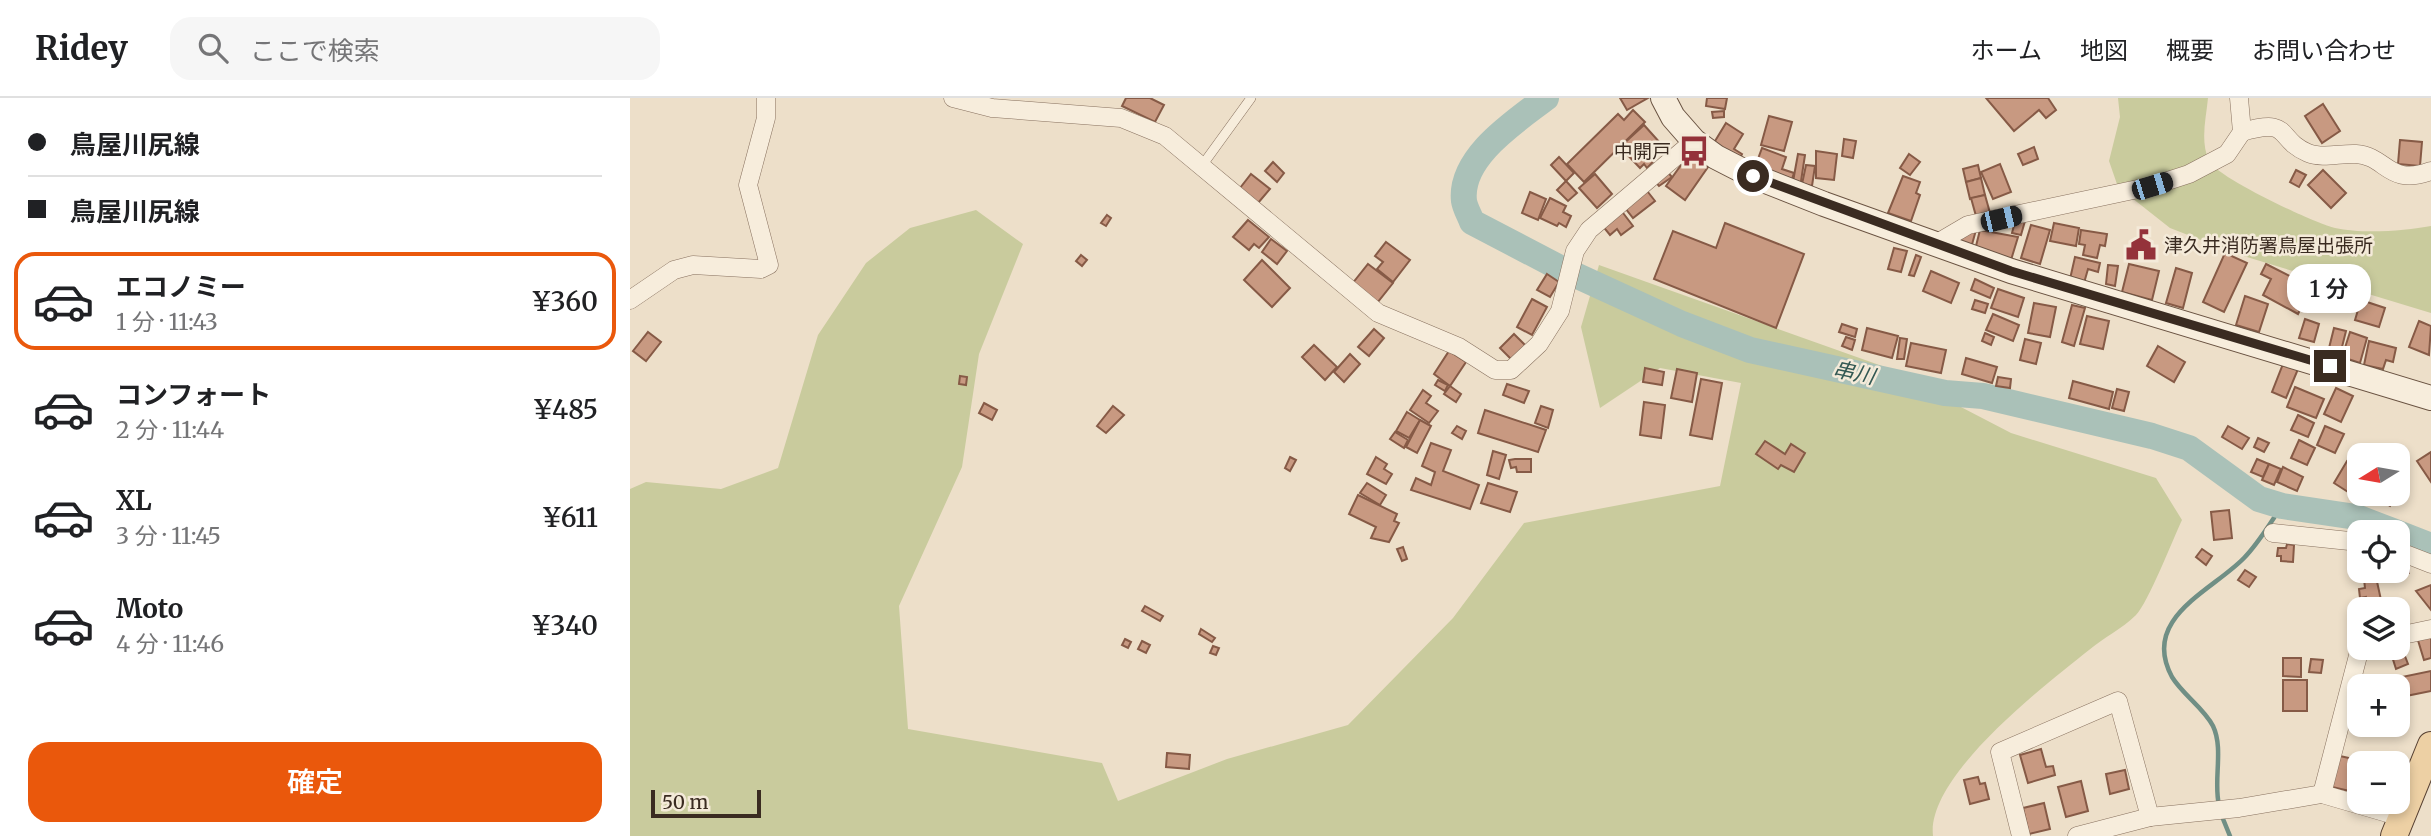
<!DOCTYPE html>
<html lang="ja">
<meta charset="utf-8">
<style>
:root{--surface:#fff;--page:#f6f6f6;--text:#202124;--muted:#757577;--line:#e0e0e0;--accent:#ea580c}
body{margin:0;font-family:Merriweather,"Noto Sans JP",serif;background:var(--page);color:var(--text);height:100vh;display:flex;flex-direction:column;font-size:26px;white-space:nowrap}
*{box-sizing:border-box;margin:0}
p{font-size:23px;color:var(--muted)}
.icon{flex:none;width:38px;height:38px;fill:none;stroke:currentColor;stroke-width:2;stroke-linecap:round;stroke-linejoin:round}
.map{position:relative;flex:1;overflow:hidden}
.sheet{display:flex;flex-direction:column;background:var(--surface);width:630px}
.sheet>*{flex:none}
.guide{display:grid;align-content:center;height:154px;padding:0 28px;background:var(--surface)}
.needle{width:46px;rotate:259deg}
.controls{position:absolute;left:1717px;top:345px;display:grid;gap:14px}
.controls a{display:grid;place-items:center;width:63px;height:63px;border-radius:14px;background:var(--surface);box-shadow:0 4px 10px #0003;font-size:35px}
.scale{position:absolute;left:21px;bottom:18px;width:110px;box-sizing:border-box;padding-left:7px;border:4px solid #3a2b21;border-top:0;font-size:19px;line-height:24px;white-space:nowrap;color:#3a2b21;-webkit-text-stroke:5px #f4ead9;paint-order:stroke}
.end{position:absolute;width:32px;height:32px;margin:-16px;border:9px solid #3a2b21;background:#fff;box-shadow:0 0 0 4px #fff}
.from{border-radius:50%}
.bubble{position:absolute;height:49px;border-radius:21px;background:var(--surface);box-shadow:0 4px 10px #0003;font-size:23px;font-weight:600;line-height:49px;text-align:center}
.car{position:absolute;width:21px;height:42px;margin:-21px -10px;border-radius:9px;box-shadow:0 0 5px 2px #0007;background:linear-gradient(#222 24%,#8ab4d8 0 40%,#222 0 76%,#8ab4d8 0 86%,#222 0)}
.guide b{display:flex;align-items:center;gap:24px;height:66px;font-size:26px}
.guide b+b{border-top:2px solid var(--line)}
.guide i{width:18px;height:18px;background:var(--text)}
ul{padding:0;list-style:none}
li{display:flex;align-items:center;gap:21px;height:98px;margin:0 14px 10px;padding:0 14px;border:4px solid transparent;border-radius:21px}
li div{flex:1}
li b{display:block;font-size:26px}
li em{font-style:normal;font-weight:600}
li.active{border-color:var(--accent)}
li>.icon{width:63px;height:63px;stroke-width:1.5}
.button{display:flex;gap:14px;margin-top:auto;padding:14px 28px}
.button a{flex:1;height:80px;border-radius:21px;background:var(--accent);color:#fff;font-size:28px;font-weight:600;line-height:80px;text-align:center}
header{display:flex;align-items:center;gap:42px;box-sizing:border-box;height:98px;padding:0 35px;background:var(--surface);border-bottom:2px solid var(--line)}
header strong{font-size:33px}
nav{display:flex;gap:38px;margin-inline-start:auto;font-size:24px}
.search{width:490px;height:63px;background:var(--page);display:flex;align-items:center;gap:18px;box-sizing:border-box;padding:0 24px;border-radius:21px;color:var(--muted);font-size:26px}
main{display:flex;flex:1;min-height:0}
.map>svg:first-child{display:block}
</style>
<header>
<strong>Ridey</strong>
<div class="search"><svg class="icon" aria-label="search" viewBox="0 0 24 24"><circle cx="10" cy="10" r="6"/><path d="M15 15l6 6"/></svg>ここで検索</div>
<nav><a>ホーム</a><a>地図</a><a>概要</a><a>お問い合わせ</a></nav>
</header>
<main>
<section class="sheet">
<div class="guide">
<b><i class="from"></i>鳥屋川尻線</b>
<b><i></i>鳥屋川尻線</b>
</div>
<ul>
<li class="active"><svg class="icon" aria-label="car" viewBox="0 0 24 24"><path d="M5 17H2v-5l4-1 3-4h7l3 4 3 1v5h-3M9 17h6M6 11h13"/><circle cx="7" cy="17" r="2"/><circle cx="17" cy="17" r="2"/></svg><div><b>エコノミー</b><p>1 分 · 11:43</p></div><em>¥360</em></li>
<li><svg class="icon" aria-label="car" viewBox="0 0 24 24"><path d="M5 17H2v-5l4-1 3-4h7l3 4 3 1v5h-3M9 17h6M6 11h13"/><circle cx="7" cy="17" r="2"/><circle cx="17" cy="17" r="2"/></svg><div><b>コンフォート</b><p>2 分 · 11:44</p></div><em>¥485</em></li>
<li><svg class="icon" aria-label="car" viewBox="0 0 24 24"><path d="M5 17H2v-5l4-1 3-4h7l3 4 3 1v5h-3M9 17h6M6 11h13"/><circle cx="7" cy="17" r="2"/><circle cx="17" cy="17" r="2"/></svg><div><b>XL</b><p>3 分 · 11:45</p></div><em>¥611</em></li>
<li><svg class="icon" aria-label="car" viewBox="0 0 24 24"><path d="M5 17H2v-5l4-1 3-4h7l3 4 3 1v5h-3M9 17h6M6 11h13"/><circle cx="7" cy="17" r="2"/><circle cx="17" cy="17" r="2"/></svg><div><b>Moto</b><p>4 分 · 11:46</p></div><em>¥340</em></li>
</ul>
<div class="button"><a>確定</a></div>
</section>
<div class="map">
<svg width="1801" height="738" viewBox="0 0 1801 738">
<rect width="100%" height="100%" fill="#eddfc9"/>
<g fill="#c9cb9d">
<path d="M1488,0H1578C1576,21 1570,43 1579,63C1588,80 1684,125 1705,130C1732,136 1775,133 1801,128V215L1607,156L1540,130L1488,89L1479,63L1490,19Z"/>
<path d="M346,112L393,146L349,256L332,369L269,508L278,631L472,665L488,703L597,661L718,627L823,520L894,425L1090,388L1111,285L1030,270L970,310L951,229L969,167L1252,268L1381,335L1526,380L1552,422C1543,441 1518,505 1506,517C1492,531 1473,540 1459,552C1415,587 1296,678 1303,738H0V391L16,384L91,391L148,370L188,237L236,165L280,130Z"/>
</g>
<g fill="none" stroke-linecap="round" stroke-linejoin="round">
<g stroke="#708f85" stroke-width="4.5">
<path d="M1589,707C1583,683 1594,651 1583,628C1574,610 1553,597 1542,579C1510,520 1582,493 1614,460C1629,445 1640,425 1652,408"/>
<polyline points="1591,716 1600,738"/>
</g>
<g stroke="#aac1b8" stroke-width="26">
<path d="M916,0C886,23 829,59 834,103C835,110 840,118 842,124L930,170L1052,226L1120,252L1315,295L1353,298L1522,338L1559,350L1629,401L1652,408L1726,419L1765,434"/>
<polyline points="1768,435 1801,448"/>
</g>
</g>
<g fill="#c89981" stroke="#865a46" stroke-width="2">
<polygon points="496,0 520,0 534,7 525,24 492,8"/>
<polygon points="990,0 1018,0 997,12"/>
<polygon points="1077,0 1097,0 1095,11 1076,8"/>
<polygon points="1356,0 1418,0 1426,12 1416,20 1409,12 1384,33"/>
<polygon points="1693,6 1710,33 1692,45 1675,18"/>
<polygon points="1003,12 1015,24 954,84 937,66 988,16 994,22"/>
<polygon points="1094,13 1094,19 1083,20 1082,14"/>
<polygon points="1139,18 1162,24 1154,53 1131,47"/>
<polygon points="1096,25 1113,36 1104,51 1112,56 1109,62 1082,48"/>
<polygon points="1014,27 1031,46 1019,57 1024,63 1017,70 1014,66 1010,70 990,49"/>
<polygon points="1214,41 1226,43 1223,60 1212,58"/>
<polygon points="1770,42 1792,44 1790,68 1768,66"/>
<polygon points="1404,49 1408,61 1393,67 1388,56"/>
<polygon points="1132,50 1156,59 1152,71 1164,75 1159,90 1125,69"/>
<polygon points="1186,53 1207,56 1204,82 1186,80"/>
<polygon points="1059,56 1078,69 1055,102 1036,88"/>
<polygon points="1168,56 1175,57 1170,90 1162,89"/>
<polygon points="1279,56 1290,64 1280,77 1270,70"/>
<polygon points="929,59 944,75 936,83 921,67"/>
<polygon points="643,64 654,75 647,84 635,73"/>
<polygon points="1370,66 1381,94 1363,101 1351,74"/>
<polygon points="1176,67 1185,68 1182,88 1172,86"/>
<polygon points="1348,67 1351,80 1336,84 1333,71"/>
<polygon points="1035,71 1042,79 1029,88 1023,81"/>
<polygon points="1666,72 1676,77 1669,89 1660,84"/>
<polygon points="1693,72 1716,95 1701,110 1678,87"/>
<polygon points="621,76 640,91 628,105 610,90"/>
<polygon points="965,76 982,96 967,110 949,90"/>
<polygon points="1273,78 1290,84 1286,95 1290,97 1281,123 1258,115"/>
<polygon points="1351,80 1355,97 1340,101 1336,84"/>
<polygon points="936,83 947,95 938,103 927,92"/>
<polygon points="1014,89 1025,103 1003,120 992,106"/>
<polygon points="900,94 916,101 908,122 892,115"/>
<polygon points="1355,97 1360,115 1346,118 1341,100"/>
<polygon points="920,100 936,108 933,114 941,118 936,129 929,125 927,128 910,120"/>
<polygon points="990,111 1003,128 991,137 987,131 980,137 971,126"/>
<polygon points="477,117 481,120 476,128 471,125"/>
<polygon points="1386,120 1395,123 1391,137 1382,135"/>
<polygon points="618,122 639,139 629,150 624,146 619,152 603,139"/>
<polygon points="1095,125 1174,156 1146,230 1024,181 1043,133 1086,150"/>
<polygon points="1424,125 1449,130 1446,148 1420,143"/>
<polygon points="1401,127 1420,132 1410,166 1391,160"/>
<polygon points="1346,132 1341,150 1324,146 1327,137"/>
<polygon points="1350,132 1388,139 1381,162 1345,152"/>
<polygon points="1451,132 1477,136 1475,148 1470,147 1467,160 1453,157 1455,147 1449,146"/>
<polygon points="641,141 657,153 647,166 632,154"/>
<polygon points="756,144 780,162 763,184 747,171 753,164 745,158"/>
<polygon points="1264,150 1277,153 1271,174 1258,171"/>
<polygon points="1595,155 1617,165 1594,214 1573,204"/>
<polygon points="451,157 457,162 452,168 446,163"/>
<polygon points="1286,157 1291,159 1284,178 1279,177"/>
<polygon points="1445,159 1470,165 1468,174 1458,171 1454,185 1440,181"/>
<polygon points="632,162 660,190 642,209 614,182"/>
<polygon points="738,166 763,185 747,205 722,186"/>
<polygon points="1499,166 1529,173 1522,202 1492,194"/>
<polygon points="1636,166 1681,189 1668,216 1633,197 1641,181 1631,176"/>
<polygon points="1478,167 1488,168 1485,188 1476,186"/>
<polygon points="1546,170 1562,175 1553,210 1536,205"/>
<polygon points="1301,173 1329,185 1321,205 1293,193"/>
<polygon points="917,176 929,184 920,199 907,192"/>
<polygon points="1345,181 1364,190 1360,200 1341,192"/>
<polygon points="1368,191 1394,200 1388,219 1361,210"/>
<polygon points="1615,198 1638,206 1629,234 1606,227"/>
<polygon points="902,201 917,209 902,237 887,229"/>
<polygon points="1345,202 1358,206 1355,215 1342,211"/>
<polygon points="1731,202 1755,210 1749,229 1725,222"/>
<polygon points="1404,205 1426,209 1420,239 1398,235"/>
<polygon points="1442,207 1455,210 1444,248 1432,244"/>
<polygon points="1363,216 1389,227 1383,243 1356,232"/>
<polygon points="1457,218 1479,223 1473,251 1450,246"/>
<polygon points="1675,221 1689,226 1684,244 1669,240"/>
<polygon points="1789,223 1801,228 1799,257 1779,249"/>
<polygon points="1212,226 1227,231 1225,239 1209,234"/>
<polygon points="1237,230 1268,238 1262,260 1232,252"/>
<polygon points="1704,230 1716,233 1710,257 1698,254"/>
<polygon points="744,231 754,240 739,258 728,249"/>
<polygon points="18,234 31,244 16,263 3,253"/>
<polygon points="1720,234 1737,240 1730,265 1712,259"/>
<polygon points="1355,235 1364,239 1361,247 1352,243"/>
<polygon points="884,236 898,250 884,264 870,250"/>
<polygon points="1216,239 1225,242 1222,252 1212,248"/>
<polygon points="1270,240 1277,241 1274,261 1267,261"/>
<polygon points="1395,241 1411,245 1406,266 1390,262"/>
<polygon points="1739,243 1766,250 1763,264 1756,262 1753,271 1734,267"/>
<polygon points="1281,245 1316,252 1311,275 1276,268"/>
<polygon points="684,247 707,269 695,282 672,259"/>
<polygon points="1528,248 1555,264 1544,284 1517,268"/>
<polygon points="819,253 836,264 820,288 804,276"/>
<polygon points="720,256 730,266 714,284 704,274"/>
<polygon points="1336,260 1367,269 1362,285 1332,276"/>
<polygon points="1653,266 1668,271 1656,300 1642,294"/>
<polygon points="1015,270 1034,274 1032,287 1013,284"/>
<polygon points="1047,271 1067,275 1062,304 1041,300"/>
<polygon points="330,278 337,279 336,287 329,286"/>
<polygon points="1368,279 1381,281 1380,290 1366,288"/>
<polygon points="1071,281 1092,285 1082,341 1060,337"/>
<polygon points="808,282 818,287 815,293 805,287"/>
<polygon points="1443,283 1483,294 1479,311 1439,300"/>
<polygon points="877,286 899,293 894,305 873,297"/>
<polygon points="820,288 831,296 826,304 814,296"/>
<polygon points="1665,289 1694,301 1686,320 1657,309"/>
<polygon points="1706,290 1723,298 1711,324 1694,316"/>
<polygon points="1487,291 1499,294 1494,313 1482,310"/>
<polygon points="793,292 801,298 796,305 808,313 799,325 780,312"/>
<polygon points="1014,304 1035,307 1031,340 1010,337"/>
<polygon points="354,305 367,312 362,322 349,315"/>
<polygon points="483,308 494,317 476,335 467,328"/>
<polygon points="911,308 923,312 918,330 905,325"/>
<polygon points="855,312 916,332 908,354 848,335"/>
<polygon points="777,314 790,322 779,340 766,333"/>
<polygon points="1668,317 1684,325 1678,339 1661,332"/>
<polygon points="790,322 801,328 787,355 776,349"/>
<polygon points="827,328 836,333 832,341 822,335"/>
<polygon points="1598,328 1619,340 1612,351 1592,339"/>
<polygon points="1695,328 1714,336 1705,355 1687,347"/>
<polygon points="765,334 778,342 774,350 760,341"/>
<polygon points="1628,340 1639,345 1634,354 1624,349"/>
<polygon points="1669,342 1685,350 1677,367 1661,360"/>
<polygon points="1135,343 1155,356 1161,346 1175,355 1164,374 1151,367 1148,371 1126,356"/>
<polygon points="801,345 821,352 813,373 849,387 840,411 781,392 786,380 801,387 805,374 792,368"/>
<polygon points="863,353 876,357 869,381 857,377"/>
<polygon points="1801,354 1801,384 1787,363"/>
<polygon points="660,359 666,362 660,373 655,370"/>
<polygon points="746,359 757,366 754,371 762,376 756,386 737,376"/>
<polygon points="885,361 901,361 901,374 887,374 886,369 881,370 879,362"/>
<polygon points="1627,361 1639,366 1633,379 1621,374"/>
<polygon points="1717,363 1729,370 1724,380 1729,383 1729,396 1733,396 1729,401 1704,385"/>
<polygon points="1639,366 1651,371 1644,387 1632,382"/>
<polygon points="1653,369 1673,379 1667,393 1647,384"/>
<polygon points="737,385 756,397 750,407 730,395"/>
<polygon points="858,385 887,394 880,414 851,405"/>
<polygon points="1769,395 1760,408 1742,397 1743,396"/>
<polygon points="728,397 767,416 764,423 769,425 759,444 741,440 746,429 719,416"/>
<polygon points="1599,412 1602,440 1584,442 1581,414"/>
<polygon points="1657,446 1664,447 1663,464 1651,463 1651,458 1647,458 1648,450 1656,450"/>
<polygon points="773,449 777,461 772,463 767,451"/>
<polygon points="1572,451 1582,458 1576,467 1566,459"/>
<polygon points="1779,463 1779,475 1767,475 1768,464"/>
<polygon points="1615,472 1626,479 1619,489 1608,482"/>
<polygon points="1746,479 1751,502 1737,504 1736,499 1730,500 1729,491 1735,490 1734,481"/>
<polygon points="1801,487 1801,512 1786,493"/>
<polygon points="515,508 533,518 530,523 512,513"/>
<polygon points="571,531 585,540 582,544 569,536"/>
<polygon points="1787,539 1801,539 1801,560 1794,562"/>
<polygon points="495,541 501,544 498,550 492,547"/>
<polygon points="512,543 520,547 516,555 508,551"/>
<polygon points="583,548 589,550 586,557 580,555"/>
<polygon points="1771,548 1778,566 1766,571 1760,552"/>
<polygon points="1653,560 1671,560 1671,579 1653,578"/>
<polygon points="1681,561 1693,562 1691,575 1679,574"/>
<polygon points="1801,573 1801,593 1776,598 1772,579"/>
<polygon points="1766,579 1771,601 1768,602 1768,588 1762,588 1760,580"/>
<rect x="1653" y="582" width="24" height="31"/>
<polygon points="1411,651 1416,669 1423,668 1425,677 1398,685 1390,657"/>
<polygon points="537,655 560,657 559,671 536,669"/>
<polygon points="1710,658 1732,663 1724,694 1702,689"/>
<polygon points="1495,672 1499,691 1480,696 1476,676"/>
<polygon points="1348,679 1350,686 1355,685 1359,701 1340,706 1334,682"/>
<polygon points="1451,683 1458,713 1436,719 1428,689"/>
<polygon points="1414,705 1420,731 1399,736 1393,710"/>
</g>
<g fill="none" stroke-linecap="round" stroke-linejoin="round">
<g stroke="#88715f" stroke-width="10">
<polyline id="lane" points="571,69 621,0"/>
</g>
<g stroke="#88715f" stroke-width="19">
<g id="street">
<polyline points="323,0 362,10 491,20 535,38 748,215 829,249 865,272 881,272 909,246 930,213 945,153 959,132 1064,43"/>
<path d="M1612,34C1663,19 1645,41 1678,55C1693,61 1710,55 1726,56C1757,58 1758,89 1801,73"/>
<polyline points="1304,147 1338,127 1522,88 1559,76 1597,56 1612,34 1609,0"/>
<polyline points="0,202 44,172 63,167 131,171 139,167 118,87 136,20 136,0"/>
<polyline points="1643,435 1729,444"/>
<polyline points="1768,453 1801,466"/>
<polyline points="1768,538 1801,531"/>
<polyline points="1692,696 1730,550"/>
<polyline points="1391,738 1370,654 1488,603 1520,719"/>
<polyline points="1447,738 1520,719 1609,710 1692,696 1771,719"/>
</g>
</g>
<g stroke="#6a5342" stroke-width="26">
<polyline id="secondary" points="1033,0 1043,19 1064,43 1086,59 1123,78 1194,106 1381,173 1801,300"/>
</g>
<g stroke="#574032" stroke-width="28">
<polyline id="primary" points="1764,738 1801,647"/>
</g>
<use href="#lane" stroke="#f7eddc" stroke-width="9"/>
<use href="#street" stroke="#f7eddc" stroke-width="18"/>
<use href="#secondary" stroke="#f7eddc" stroke-width="24"/>
<use href="#primary" stroke="#edd0a4" stroke-width="26"/>
</g>
<g fill="none" stroke-linecap="round" stroke-linejoin="round">
<polyline stroke="#3a2b21" stroke-width="9" points="1123,78 1381,173 1700,268"/>
</g>
<defs>
<g id="bus-bare" transform="scale(2.415)"><path d="M-5-6H5V4H4V6H2V4H-2V6H-4V4H-5ZM-3.5-4V0h7V-4ZM-3.5 1.2v1.5H-2V1.2ZM2 1.2v1.5H3.5V1.2Z" fill="#94323a" stroke="#f4ead9" stroke-width="2.5" paint-order="stroke"/></g>
<g id="civic-bare" transform="scale(2.415)"><path d="M-.6-6.5H3V-4.5H.6V-3L4-1V1h2V6H-6V1h2V-1L-.6-3ZM-1.2 2.5V6h2.4V2.5Z" fill="#94323a" stroke="#f4ead9" stroke-width="2.5" paint-order="stroke"/></g>
</defs>
<g fill-rule="evenodd">
<use href="#bus-bare" x="1064" y="53"/>
<use href="#civic-bare" x="1511" y="147"/>
</g>
<g text-anchor="middle" stroke-width="5" stroke-linejoin="round" paint-order="stroke">
<g font-size="19" fill="#3a2b21" stroke="#f4ead9" text-anchor="end">
<text x="1041" y="60">中開戸</text>
<text x="1534" y="154" text-anchor="start">津久井消防署鳥屋出張所</text>
</g>
<g font-size="21" font-style="italic" fill="#325853" stroke="#f4ead9">
<text transform="translate(1224 275) rotate(12)" y="7">串川</text>
</g>
</g>
</svg>
<div class="controls">
<a><svg class="needle" viewBox="-14 -14 28 28"><path d="M0-13l5 13h-10z" fill="#e53935"/><path d="M0 13l5-13h-10z" fill="#757577"/></svg></a>
<a><svg class="icon" aria-label="locate" viewBox="0 0 24 24"><circle cx="12" cy="12" r="6"/><path d="M12 2v4M12 18v4M2 12h4M18 12h4"/></svg></a>
<a><svg class="icon" aria-label="layers" viewBox="0 0 24 24"><path d="M12 4l9 5-9 5-9-5zM3 14l9 5 9-5"/></svg></a>
<a>+</a>
<a>−</a>
</div>
<div class="scale">50 m</div>
<i class="end from" style="left:1123px;top:78px"></i>
<i class="end" style="left:1700px;top:268px"></i>
<div class="bubble" style="left:1657px;top:166px;width:84px">1 分</div>
<i class="car" style="left:1522px;top:88px;rotate:73deg"></i>
<i class="car" style="left:1371px;top:121px;rotate:77deg"></i>
</div>
</main>
